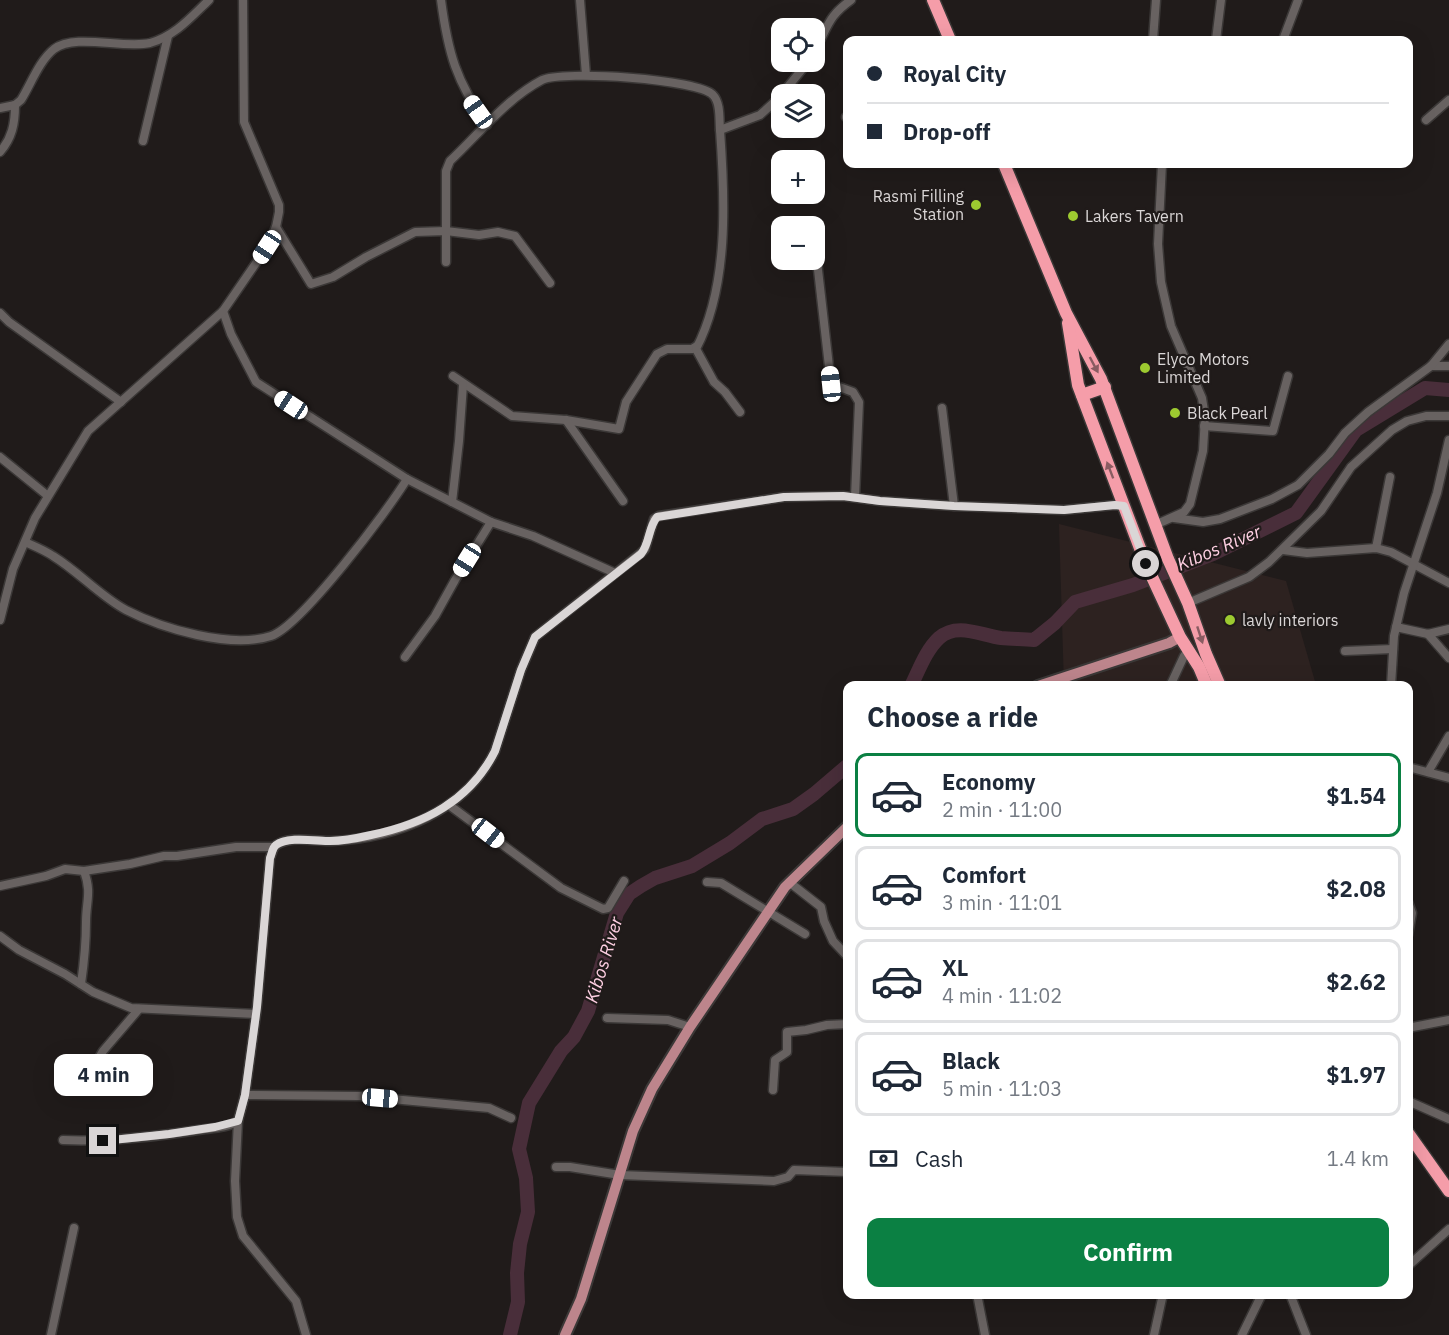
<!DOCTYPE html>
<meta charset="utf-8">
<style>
:root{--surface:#fff;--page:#f2f2f3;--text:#1f2937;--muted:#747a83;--line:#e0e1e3;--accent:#0b8043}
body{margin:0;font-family:"IBM Plex Sans",sans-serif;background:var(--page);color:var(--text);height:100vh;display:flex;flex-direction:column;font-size:22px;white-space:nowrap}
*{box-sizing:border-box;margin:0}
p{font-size:20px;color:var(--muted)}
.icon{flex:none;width:33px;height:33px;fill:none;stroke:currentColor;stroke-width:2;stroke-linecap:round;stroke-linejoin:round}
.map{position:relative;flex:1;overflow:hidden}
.panel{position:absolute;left:843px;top:681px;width:570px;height:618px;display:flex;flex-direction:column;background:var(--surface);border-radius:12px;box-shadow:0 6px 24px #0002}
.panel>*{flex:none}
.banner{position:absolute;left:843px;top:36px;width:570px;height:132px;border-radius:12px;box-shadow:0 6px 24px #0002;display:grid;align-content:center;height:132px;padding:0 24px;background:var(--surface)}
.fabs{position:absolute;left:771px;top:18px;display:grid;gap:12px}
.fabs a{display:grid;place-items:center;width:54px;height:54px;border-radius:12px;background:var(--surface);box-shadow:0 6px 24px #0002;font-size:30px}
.end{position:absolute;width:27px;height:27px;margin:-14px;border:8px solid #dad6d6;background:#111;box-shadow:0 0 0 3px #111}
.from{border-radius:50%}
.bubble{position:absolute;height:42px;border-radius:12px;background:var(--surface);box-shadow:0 6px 24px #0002;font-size:20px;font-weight:700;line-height:42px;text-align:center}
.car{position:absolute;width:18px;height:36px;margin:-18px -9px;border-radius:8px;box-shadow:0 0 4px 2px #0007;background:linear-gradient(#fff 24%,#345 0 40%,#fff 0 76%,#345 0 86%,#fff 0)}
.banner b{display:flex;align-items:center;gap:21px;height:57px;font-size:22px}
.banner b+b{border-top:2px solid var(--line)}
.banner i{width:15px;height:15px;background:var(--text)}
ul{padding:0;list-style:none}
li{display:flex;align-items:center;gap:18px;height:84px;margin:0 12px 9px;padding:0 12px;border:3px solid var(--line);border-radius:12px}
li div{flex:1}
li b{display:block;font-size:22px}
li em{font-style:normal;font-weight:700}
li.active{border-color:var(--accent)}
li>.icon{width:54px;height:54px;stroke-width:1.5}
h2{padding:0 24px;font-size:27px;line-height:72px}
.pay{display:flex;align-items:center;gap:15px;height:66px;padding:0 24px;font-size:22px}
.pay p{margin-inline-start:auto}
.primary-button{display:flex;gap:12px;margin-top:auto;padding:12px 24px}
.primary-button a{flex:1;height:69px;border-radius:12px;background:var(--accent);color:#fff;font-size:24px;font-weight:700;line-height:69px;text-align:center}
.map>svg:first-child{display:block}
</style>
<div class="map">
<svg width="1449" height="1335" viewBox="0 0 1449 1335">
<rect width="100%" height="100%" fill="#201b1a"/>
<polygon fill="#2d2220" points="1059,524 1286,581 1316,685 1064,685"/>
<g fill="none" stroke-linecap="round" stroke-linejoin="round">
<g stroke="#492e3a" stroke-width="14">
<path d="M911,686C919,670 926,650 939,638C957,622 980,635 1001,638C1012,639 1023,639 1034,640L1055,623L1075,602L1133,585L1213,554L1296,513L1356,430L1425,388L1449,390"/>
<polyline points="510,1335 518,1302 517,1273 520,1244 528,1212 526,1178 519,1149 529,1103 561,1051 574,1037 588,1011 617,913 629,894 641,886 655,878 692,866 730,843 762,819 793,809 814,794 848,765"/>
</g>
<g stroke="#3b3837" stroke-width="11">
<g id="minor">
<path d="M441,0C448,53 456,81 487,125"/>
<polyline points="580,0 586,75"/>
<polyline points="1153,40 1156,0"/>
<polyline points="1216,40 1221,0"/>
<polyline points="1283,40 1298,0"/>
<path d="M814,51C829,27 826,18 851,0"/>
<polyline points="782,94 808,62"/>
<path d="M0,108L15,105L21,100C31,84 39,61 54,49C75,33 123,49 150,43C175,36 191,17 209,0"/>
<polyline points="846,117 848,117"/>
<polyline points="1426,120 1449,100"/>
<polyline points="143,141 168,36"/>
<path d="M0,152C12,138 15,124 15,105"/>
<polyline points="276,227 311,284 333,277 366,257 415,232 446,231 479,235 498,232 515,236 550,283"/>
<polyline points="817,261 831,384 853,392 859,402 855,497"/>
<path d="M446,262V171L450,161C479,134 506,99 542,80C562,70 699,79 713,95C721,103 719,120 720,130"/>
<polyline points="223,311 231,334 256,382 407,479"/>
<polyline points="0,313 9,322 121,402"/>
<polyline points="1431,366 1449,366"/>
<polyline points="453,376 512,416 566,420 619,429 626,402 657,354 667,349 692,349 697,346"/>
<polyline points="942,408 954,506"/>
<path d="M740,412L725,392L714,382L696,349C729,286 725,199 720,130L760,115L782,95"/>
<polyline points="566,420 623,501"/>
<polyline points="1204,426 1273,431 1288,376"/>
<polyline points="0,457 48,496"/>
<polyline points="452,502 459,441 463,385"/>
<polyline points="1174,518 1203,522 1220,519 1272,499 1298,485 1329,454 1345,433 1368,412 1431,366 1449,344"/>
<polyline points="1155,525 1184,512 1190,504 1203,451 1205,417 1202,398 1171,326 1161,282 1158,244 1162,164"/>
<path d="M25,542C34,546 44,550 53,556C79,572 100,596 126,610C163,629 231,649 271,636C301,626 389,509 407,479L491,522L533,536L615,573"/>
<polyline points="1376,548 1390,477"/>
<polyline points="1283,550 1307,553 1376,548 1391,552 1449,583"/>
<polyline points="1188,603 1249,577 1269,562 1321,511 1351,467 1392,430 1407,421 1426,416 1449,416"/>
<polyline points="0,620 13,569 35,518 88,431 223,311 267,247 276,227 279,212 279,205 244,122 243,0"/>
<polyline points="1396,627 1428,634 1449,629"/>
<polyline points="1428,634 1449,658"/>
<polyline points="1345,651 1393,649"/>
<polyline points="405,657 435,616 455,580 491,522"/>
<polyline points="1170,686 1184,656"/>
<polyline points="1391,686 1394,636 1404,593 1437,493 1449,440"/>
<polyline points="1408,767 1449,778"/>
<polyline points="1428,772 1449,736"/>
<polyline points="449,805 561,888 603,909 608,908 624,881"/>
<polyline points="707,882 721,883 805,934"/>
<polyline points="789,882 821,907 824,921 833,941 848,957"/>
<path d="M0,886L46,876L65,869L84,871L130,864L164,856H177L236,847H274C288,834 315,842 332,841C397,838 466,811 495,751L521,670L535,637L641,553L645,549L654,519L659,516L784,497L843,496L880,501L954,506L1064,510L1115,505L1124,506"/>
<polyline points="1408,902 1412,913 1408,935"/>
<polyline points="0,936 19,950 65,974 93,992 131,1008 256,1014"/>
<path d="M81,984C84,963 86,943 86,922C86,901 92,893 84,871"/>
<polyline points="607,1018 668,1020 690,1027"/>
<polyline points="1408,1028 1449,1020"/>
<polyline points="85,1082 103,1051 139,1009"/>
<polyline points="773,1090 775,1060 787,1052 787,1032 806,1030 827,1025 848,1024"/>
<polyline points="245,1095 359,1096 489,1108 511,1118"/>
<polyline points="1408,1101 1449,1119"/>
<polyline points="238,1121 235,1181 237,1217 243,1236 296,1301 306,1335"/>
<path d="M63,1140C108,1142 153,1137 198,1130C210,1128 228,1128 238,1121L245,1095L257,1007L270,858L274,847"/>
<polyline points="556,1167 570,1167 620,1175 774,1181 788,1177 794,1170 848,1172"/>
<polyline points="1408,1266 1449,1229"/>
<polyline points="977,1294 985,1335"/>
<polyline points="1290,1294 1306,1335"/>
<polyline points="51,1335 74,1228"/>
<polyline points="1154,1335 1163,1294"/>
<polyline points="1242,1335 1262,1294"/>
</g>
</g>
<g stroke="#3b3837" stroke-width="14">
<g id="major">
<polyline points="1038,686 1169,643 1180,637"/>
<polyline points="565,1335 581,1299 633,1131 652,1089 690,1027 785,887 848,826"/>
</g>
</g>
<g stroke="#3b3837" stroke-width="15">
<g id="highway">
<polyline points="933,0 950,40"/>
<polyline points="1004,164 1066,313 1101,379 1168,559 1188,603 1206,654 1220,686"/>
<polyline points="1068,323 1078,385 1146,564 1180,637 1199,667 1207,686"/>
<polyline points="1082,395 1105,387"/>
<polyline points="1408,1133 1449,1191"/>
</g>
</g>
<use href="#minor" stroke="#686261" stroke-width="8"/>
<use href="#major" stroke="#bd858c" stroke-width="10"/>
<use href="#highway" stroke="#f59da9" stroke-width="12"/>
</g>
<defs><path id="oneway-solid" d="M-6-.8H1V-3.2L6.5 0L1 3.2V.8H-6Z" transform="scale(1.5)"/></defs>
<g fill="#8a5c62">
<use href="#oneway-solid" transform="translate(1094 365) rotate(62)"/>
<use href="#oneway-solid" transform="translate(1110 470) rotate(-111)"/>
<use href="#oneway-solid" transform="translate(1200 635) rotate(72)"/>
</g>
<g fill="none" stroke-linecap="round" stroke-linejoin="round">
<path stroke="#dad6d6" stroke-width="8" d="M103,1141L169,1134L215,1127L238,1121L245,1095L257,1007L270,858C272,854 272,848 276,845C287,836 316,841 330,841C343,841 358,838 371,835C424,824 470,801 495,751L521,670L535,637L641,554C650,543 648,528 657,517L784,497L843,496L880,501L954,506L1064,510L1115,505L1124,506L1146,564"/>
</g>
<g fill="#9dca30" stroke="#201b1a" stroke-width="2">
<circle cx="976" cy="205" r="6"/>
<circle cx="1073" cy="216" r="6"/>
<circle cx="1145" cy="368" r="6"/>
<circle cx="1175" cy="413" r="6"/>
<circle cx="1230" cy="620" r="6"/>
</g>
<g text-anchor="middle" stroke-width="4.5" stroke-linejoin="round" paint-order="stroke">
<g font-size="16" fill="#dad6d6" stroke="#201b1a" text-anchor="start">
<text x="964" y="202" text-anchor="end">Rasmi Filling<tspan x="964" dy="18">Station</tspan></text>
<text x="1085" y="222">Lakers Tavern</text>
<text x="1157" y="365">Elyco Motors<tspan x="1157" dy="18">Limited</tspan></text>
<text x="1187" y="419">Black Pearl</text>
<text x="1242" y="626">lavly interiors</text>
</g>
<g font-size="18" font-style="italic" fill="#ffd0e3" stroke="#201b1a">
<text transform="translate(1219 548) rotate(-23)" y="6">Kibos River</text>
<text transform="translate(604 960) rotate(-73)" y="6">Kibos River</text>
</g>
</g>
</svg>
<div class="fabs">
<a><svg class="icon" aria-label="locate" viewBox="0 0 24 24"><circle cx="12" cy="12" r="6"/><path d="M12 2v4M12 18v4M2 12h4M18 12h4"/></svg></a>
<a><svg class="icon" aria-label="layers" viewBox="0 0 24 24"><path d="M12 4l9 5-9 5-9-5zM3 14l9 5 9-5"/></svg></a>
<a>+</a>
<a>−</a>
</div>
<i class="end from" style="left:1146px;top:564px"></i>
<i class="end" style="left:103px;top:1141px"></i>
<div class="bubble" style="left:54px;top:1054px;width:99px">4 min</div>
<i class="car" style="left:478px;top:112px;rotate:325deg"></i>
<i class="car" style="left:267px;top:247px;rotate:213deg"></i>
<i class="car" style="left:831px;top:384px;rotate:354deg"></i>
<i class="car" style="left:291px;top:405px;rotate:303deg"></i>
<i class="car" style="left:467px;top:560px;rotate:212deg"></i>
<i class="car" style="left:488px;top:833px;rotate:128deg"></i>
<i class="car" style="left:380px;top:1098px;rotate:95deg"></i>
<div class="banner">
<b><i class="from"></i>Royal City</b>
<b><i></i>Drop-off</b>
</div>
<section class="panel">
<h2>Choose a ride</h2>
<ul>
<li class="active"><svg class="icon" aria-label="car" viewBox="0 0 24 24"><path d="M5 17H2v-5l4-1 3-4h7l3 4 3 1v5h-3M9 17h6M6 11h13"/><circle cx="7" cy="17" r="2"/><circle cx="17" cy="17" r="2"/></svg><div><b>Economy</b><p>2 min · 11:00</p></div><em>$1.54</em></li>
<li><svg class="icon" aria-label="car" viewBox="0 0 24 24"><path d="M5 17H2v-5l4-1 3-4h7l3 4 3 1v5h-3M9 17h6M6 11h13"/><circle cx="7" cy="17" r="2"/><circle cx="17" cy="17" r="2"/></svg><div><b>Comfort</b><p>3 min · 11:01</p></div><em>$2.08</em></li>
<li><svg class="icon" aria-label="car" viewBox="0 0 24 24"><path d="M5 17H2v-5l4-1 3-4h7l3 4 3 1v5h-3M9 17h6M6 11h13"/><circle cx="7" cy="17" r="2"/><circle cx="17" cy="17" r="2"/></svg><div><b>XL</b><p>4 min · 11:02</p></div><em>$2.62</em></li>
<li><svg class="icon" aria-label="car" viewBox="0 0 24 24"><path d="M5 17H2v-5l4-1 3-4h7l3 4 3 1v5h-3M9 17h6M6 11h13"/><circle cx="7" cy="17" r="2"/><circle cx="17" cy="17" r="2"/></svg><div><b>Black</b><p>5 min · 11:03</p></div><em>$1.97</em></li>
</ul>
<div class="pay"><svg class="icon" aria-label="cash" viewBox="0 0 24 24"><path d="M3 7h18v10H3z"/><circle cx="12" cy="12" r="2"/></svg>Cash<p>1.4 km</p></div>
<div class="primary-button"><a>Confirm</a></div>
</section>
</div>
